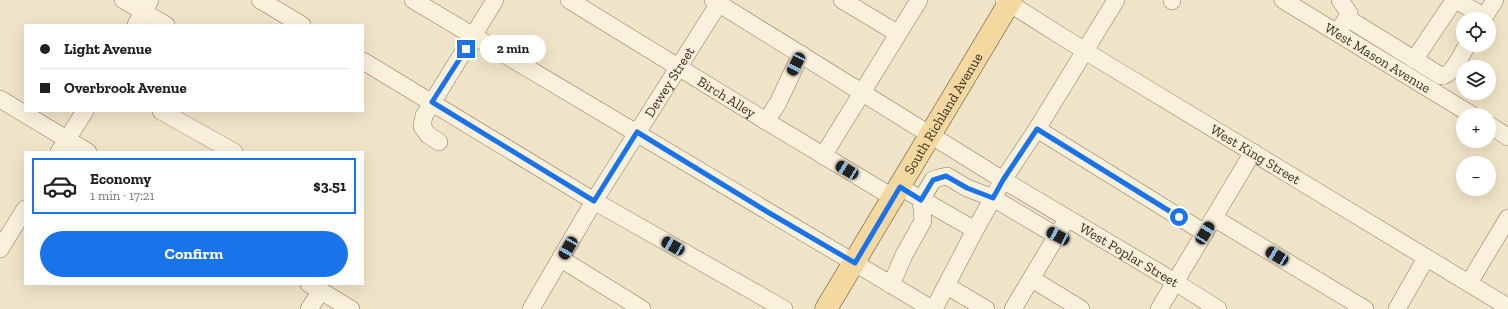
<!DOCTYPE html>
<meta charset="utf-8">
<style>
:root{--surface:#fff;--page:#f6f6f6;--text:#202124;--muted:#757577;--line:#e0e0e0;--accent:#1a73e8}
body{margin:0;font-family:"Zilla Slab",serif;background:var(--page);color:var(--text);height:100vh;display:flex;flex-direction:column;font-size:15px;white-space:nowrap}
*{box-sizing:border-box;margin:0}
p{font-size:13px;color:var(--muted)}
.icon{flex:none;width:22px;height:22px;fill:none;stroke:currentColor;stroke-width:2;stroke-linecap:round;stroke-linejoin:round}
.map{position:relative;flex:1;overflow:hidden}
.drawer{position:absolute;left:24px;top:151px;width:340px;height:134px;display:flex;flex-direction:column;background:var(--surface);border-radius:0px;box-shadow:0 4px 16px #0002}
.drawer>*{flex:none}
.guide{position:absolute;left:24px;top:24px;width:340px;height:88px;border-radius:0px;box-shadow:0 4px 16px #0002;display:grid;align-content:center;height:88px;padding:0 16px;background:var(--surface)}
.fabs{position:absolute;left:1456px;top:12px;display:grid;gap:8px}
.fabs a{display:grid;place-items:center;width:40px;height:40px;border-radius:50%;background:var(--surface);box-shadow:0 4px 16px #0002;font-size:20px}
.end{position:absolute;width:18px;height:18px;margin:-9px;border:5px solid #1a73e8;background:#fff;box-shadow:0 0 0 2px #fff}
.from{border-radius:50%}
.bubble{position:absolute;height:28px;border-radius:14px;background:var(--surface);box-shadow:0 4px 16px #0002;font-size:13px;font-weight:700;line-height:28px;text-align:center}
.car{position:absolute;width:12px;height:24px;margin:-12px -6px;border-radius:5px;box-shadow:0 0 3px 1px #0007;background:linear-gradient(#222 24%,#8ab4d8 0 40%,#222 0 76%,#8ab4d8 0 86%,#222 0)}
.guide b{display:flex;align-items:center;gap:14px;height:38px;font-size:15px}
.guide b+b{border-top:1px solid var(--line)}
.guide i{width:10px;height:10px;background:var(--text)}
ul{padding:7px 0 0;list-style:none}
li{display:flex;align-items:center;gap:12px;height:56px;margin:0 8px 6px;padding:0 8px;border:2px solid transparent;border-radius:0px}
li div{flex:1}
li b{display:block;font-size:15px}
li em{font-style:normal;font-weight:700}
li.on{border-color:var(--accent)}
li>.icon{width:36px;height:36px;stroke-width:1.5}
.primary-button{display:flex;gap:8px;margin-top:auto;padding:8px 16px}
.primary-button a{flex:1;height:46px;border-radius:24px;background:var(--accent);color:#fff;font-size:16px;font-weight:700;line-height:46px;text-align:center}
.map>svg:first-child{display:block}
</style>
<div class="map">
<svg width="1508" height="309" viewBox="0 0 1508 309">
<rect width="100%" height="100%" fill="#f0e4c8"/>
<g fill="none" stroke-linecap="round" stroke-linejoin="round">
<g stroke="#8d765c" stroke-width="18">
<g id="minor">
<polyline points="123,0 166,25"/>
<polyline points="260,0 302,25"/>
<polyline points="413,0 932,309"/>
<path id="s1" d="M569,0L766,121L894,198"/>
<path id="s2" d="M713,0L1003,180L1175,282L1218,309"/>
<polyline points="842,0 897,33"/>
<path id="s3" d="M1004,0L1085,51L1508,307"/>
<path id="s4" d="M1283,0L1472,115"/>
<polyline points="1340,0 1349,13 1347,18 1341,27"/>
<polyline points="1172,1 1172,0"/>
<path d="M1347,18L1441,76C1452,76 1462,54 1467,45"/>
<polyline points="1483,19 1495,0"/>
<polyline points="136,25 150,0"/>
<polyline points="1414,60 1453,2 1456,1 1459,2 1485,17"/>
<polyline points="363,61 594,201 784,309"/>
<polyline points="0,99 88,152"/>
<polyline points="161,111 234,152"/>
<polyline points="766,121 778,103 801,54"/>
<polyline points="1489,125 1508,137"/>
<polyline points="1037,129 1205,233"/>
<polyline points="439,142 428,135 422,126 424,116 495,0"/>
<polyline points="59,152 85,111"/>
<polyline points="823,156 919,0"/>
<polyline points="900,187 975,230 1003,180 1037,129 1116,0"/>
<polyline points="1214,218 1365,309"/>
<polyline points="0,249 25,209"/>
<polyline points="561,259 642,309"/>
<polyline points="1032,279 1081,309"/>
<polyline points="1469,283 1508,218"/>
<polyline points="309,284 351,309"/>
<polyline points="891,285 904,255 923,221 921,200 933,180 938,178 947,176 967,188 993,198 1057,236"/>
<polyline points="947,286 986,309"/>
<polyline points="309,309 321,291"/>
<path id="s5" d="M531,309L594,201L721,0"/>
<polyline points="934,309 975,230"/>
<polyline points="1013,309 1062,227"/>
<polyline points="1159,309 1253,152"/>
<polyline points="1397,309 1426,258"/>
</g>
</g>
<g stroke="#5b4430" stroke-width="23">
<g id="major">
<path id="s6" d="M826,309L1011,0"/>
</g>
</g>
<use href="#minor" stroke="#faf1dc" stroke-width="17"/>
<use href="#major" stroke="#f3d9a0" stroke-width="22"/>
</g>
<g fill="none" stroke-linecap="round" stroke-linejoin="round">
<polyline stroke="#1a73e8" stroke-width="5" points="466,49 432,102 594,201 637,132 771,214 855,263 900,187 921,200 933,180 946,176 967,188 993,198 1003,180 1037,129 1179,217"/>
</g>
<g text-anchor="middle" stroke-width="3" stroke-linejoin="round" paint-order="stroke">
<g font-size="14" fill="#3d2e20" stroke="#f7eed8">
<text dy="5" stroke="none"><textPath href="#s4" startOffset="111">West Mason Avenue</textPath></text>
<text dy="5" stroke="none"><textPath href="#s5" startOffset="266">Dewey Street</textPath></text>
<text dy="5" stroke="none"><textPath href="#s1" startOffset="185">Birch Alley</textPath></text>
<text dy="5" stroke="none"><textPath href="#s6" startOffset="228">South Richland Avenue</textPath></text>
<text dy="5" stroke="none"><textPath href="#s3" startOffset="295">West King Street</textPath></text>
<text dy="5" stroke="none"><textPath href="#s2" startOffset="488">West Poplar Street</textPath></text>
</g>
</g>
</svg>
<div class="fabs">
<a><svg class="icon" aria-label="locate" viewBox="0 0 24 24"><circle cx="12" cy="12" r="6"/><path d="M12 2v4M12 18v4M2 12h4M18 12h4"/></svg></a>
<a><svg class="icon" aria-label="layers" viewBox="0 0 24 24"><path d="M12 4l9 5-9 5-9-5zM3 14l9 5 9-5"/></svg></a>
<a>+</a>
<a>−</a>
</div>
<i class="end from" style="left:1179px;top:217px"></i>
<i class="end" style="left:466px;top:49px"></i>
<div class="bubble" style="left:480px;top:35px;width:66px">2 min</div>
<i class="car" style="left:796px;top:64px;rotate:207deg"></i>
<i class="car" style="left:847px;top:170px;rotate:301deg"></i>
<i class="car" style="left:1205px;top:233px;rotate:31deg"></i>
<i class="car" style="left:1058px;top:236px;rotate:298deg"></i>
<i class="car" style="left:673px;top:246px;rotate:300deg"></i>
<i class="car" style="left:568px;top:248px;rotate:210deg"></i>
<i class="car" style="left:1277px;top:256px;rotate:301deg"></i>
<div class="guide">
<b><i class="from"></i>Light Avenue</b>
<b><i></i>Overbrook Avenue</b>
</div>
<section class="drawer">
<ul>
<li class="on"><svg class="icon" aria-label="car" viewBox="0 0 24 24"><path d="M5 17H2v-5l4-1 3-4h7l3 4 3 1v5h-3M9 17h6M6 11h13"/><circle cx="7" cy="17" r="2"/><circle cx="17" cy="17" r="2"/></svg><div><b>Economy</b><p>1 min · 17:21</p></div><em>$3.51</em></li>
</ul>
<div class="primary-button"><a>Confirm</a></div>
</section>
</div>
